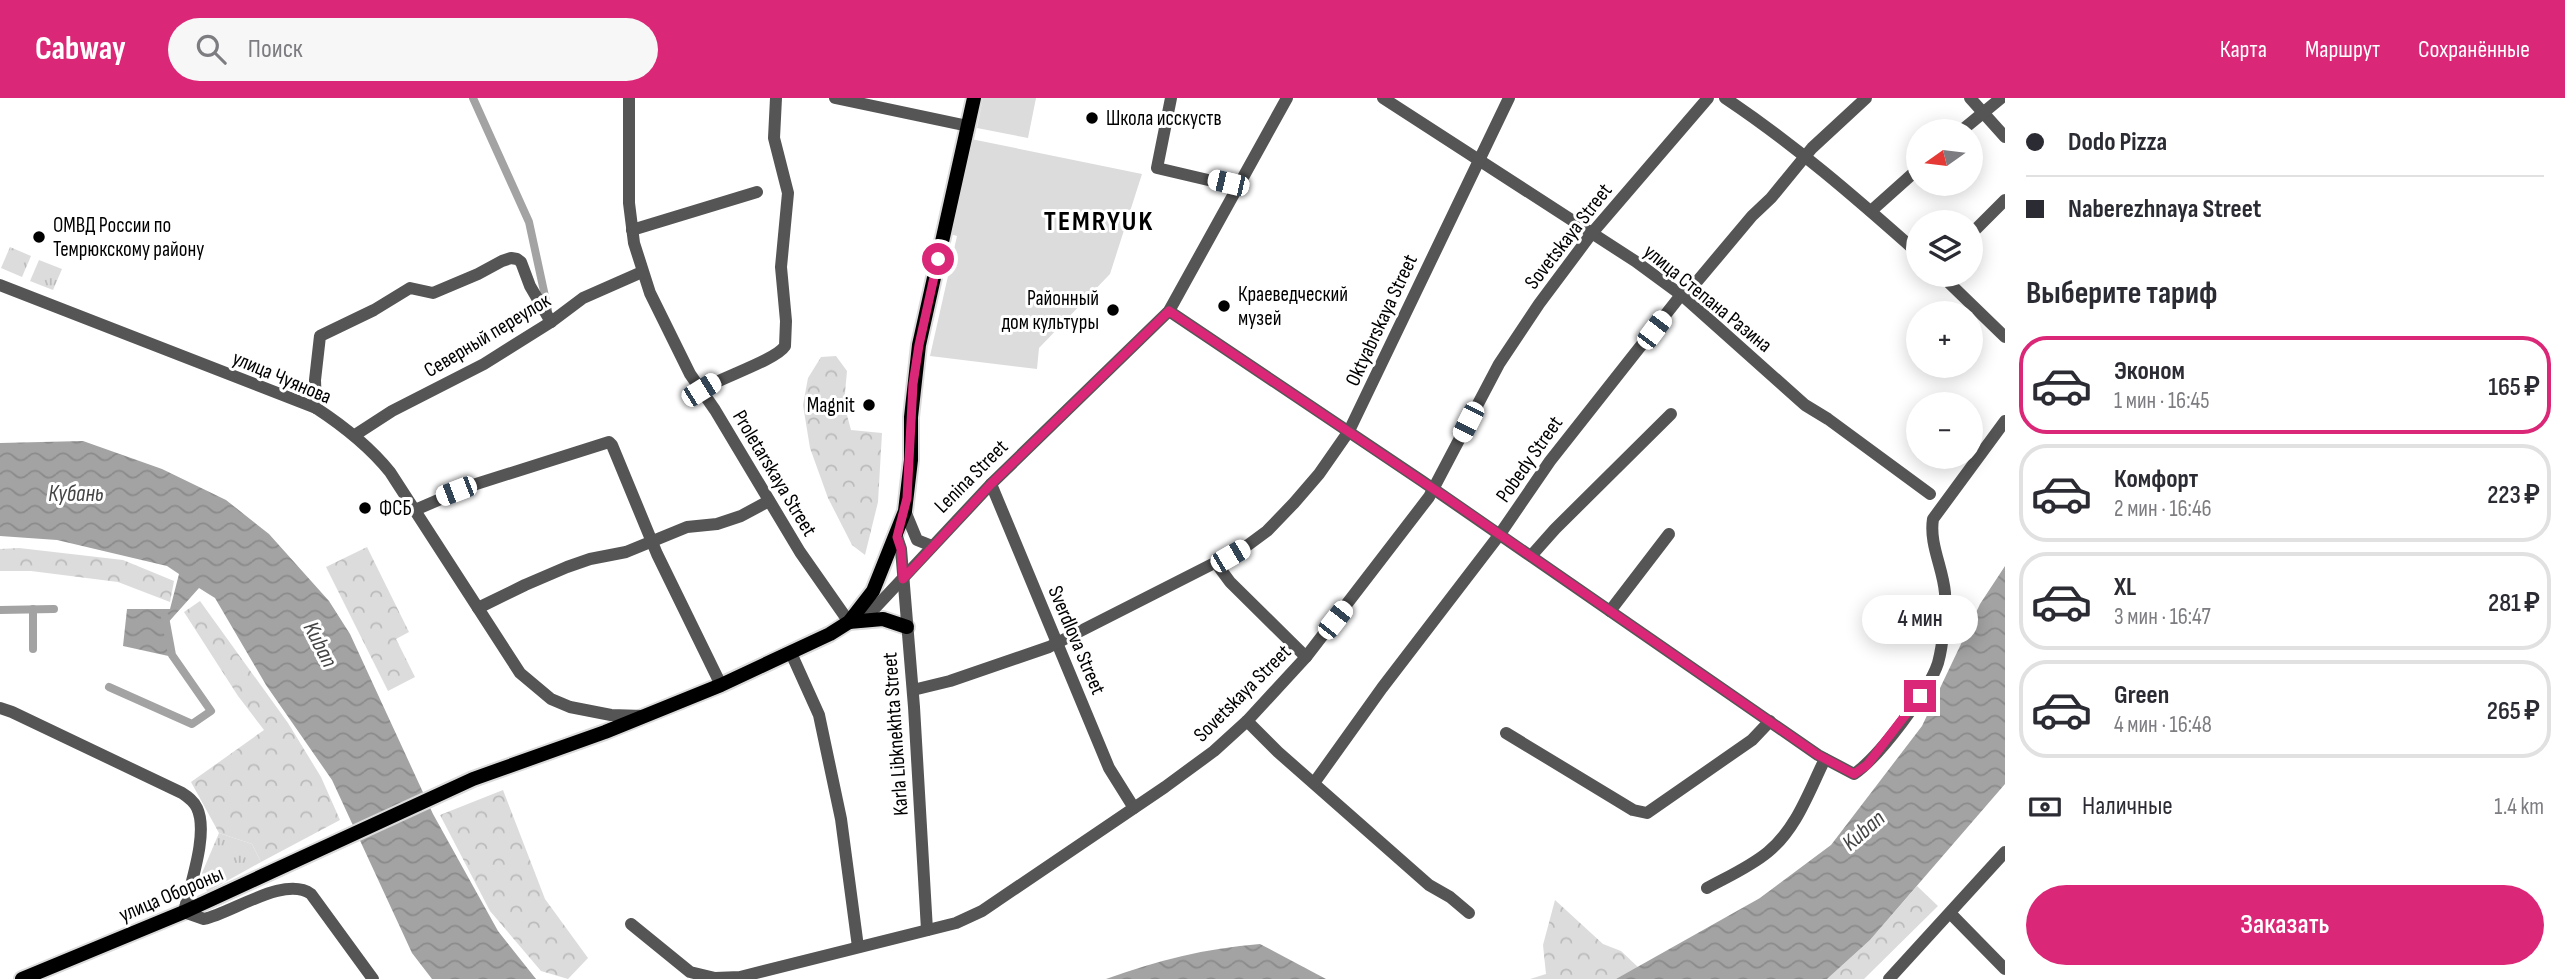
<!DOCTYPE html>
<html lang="ru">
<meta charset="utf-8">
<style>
:root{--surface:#fff;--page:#f7f7f7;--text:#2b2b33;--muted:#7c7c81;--line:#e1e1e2;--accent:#db2777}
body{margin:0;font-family:"Sofia Sans Condensed",sans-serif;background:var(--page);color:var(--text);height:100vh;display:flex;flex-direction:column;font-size:26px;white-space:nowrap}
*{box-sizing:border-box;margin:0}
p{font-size:23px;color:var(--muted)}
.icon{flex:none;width:38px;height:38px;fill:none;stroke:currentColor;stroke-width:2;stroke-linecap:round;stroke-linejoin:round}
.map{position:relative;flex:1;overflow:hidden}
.details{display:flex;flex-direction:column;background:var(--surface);width:560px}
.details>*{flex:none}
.top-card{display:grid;align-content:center;height:154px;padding:0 21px;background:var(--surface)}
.needle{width:46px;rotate:256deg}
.fabs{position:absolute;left:1906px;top:21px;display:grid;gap:14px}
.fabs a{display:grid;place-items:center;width:77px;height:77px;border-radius:50%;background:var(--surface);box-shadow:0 4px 18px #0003;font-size:35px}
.end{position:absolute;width:32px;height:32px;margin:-16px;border:9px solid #db2777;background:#fff;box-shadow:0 0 0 4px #fff}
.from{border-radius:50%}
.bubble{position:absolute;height:49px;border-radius:24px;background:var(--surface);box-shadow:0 4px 18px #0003;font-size:23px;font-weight:600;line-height:49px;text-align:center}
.car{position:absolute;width:21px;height:42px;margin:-21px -10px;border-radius:9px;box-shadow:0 0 5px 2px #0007;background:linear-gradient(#fff 24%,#345 0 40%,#fff 0 76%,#345 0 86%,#fff 0)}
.top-card b{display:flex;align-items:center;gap:24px;height:66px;font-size:26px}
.top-card b+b{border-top:2px solid var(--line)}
.top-card i{width:18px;height:18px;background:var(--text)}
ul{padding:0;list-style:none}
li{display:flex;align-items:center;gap:21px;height:98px;margin:0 14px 10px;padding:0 7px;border:4px solid var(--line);border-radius:28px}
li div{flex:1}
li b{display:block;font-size:26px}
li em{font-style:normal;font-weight:600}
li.on{border-color:var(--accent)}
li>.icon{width:63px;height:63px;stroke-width:1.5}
h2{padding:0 21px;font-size:32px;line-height:84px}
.pay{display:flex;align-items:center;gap:18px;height:77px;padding:0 21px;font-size:26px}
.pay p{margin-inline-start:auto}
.primary-button{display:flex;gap:14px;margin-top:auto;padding:14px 21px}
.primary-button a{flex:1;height:80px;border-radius:42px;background:var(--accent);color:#fff;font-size:28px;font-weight:600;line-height:80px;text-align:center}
header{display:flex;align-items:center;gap:42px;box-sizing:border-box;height:98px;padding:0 35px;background:var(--accent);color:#fff}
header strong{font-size:33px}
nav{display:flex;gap:38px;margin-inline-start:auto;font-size:24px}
.search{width:490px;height:63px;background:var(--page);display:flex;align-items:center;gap:18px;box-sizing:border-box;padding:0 24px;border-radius:38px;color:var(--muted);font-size:26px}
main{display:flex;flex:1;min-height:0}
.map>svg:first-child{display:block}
</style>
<header>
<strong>Cabway</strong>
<div class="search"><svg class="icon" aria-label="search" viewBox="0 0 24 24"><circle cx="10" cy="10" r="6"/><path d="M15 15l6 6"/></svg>Поиск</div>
<nav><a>Карта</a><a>Маршрут</a><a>Сохранённые</a></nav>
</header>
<main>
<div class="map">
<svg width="2005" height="881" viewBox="0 0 2005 881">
<defs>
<pattern id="grass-tufts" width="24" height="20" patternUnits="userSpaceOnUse" patternTransform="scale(1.75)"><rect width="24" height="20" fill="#dcdcdc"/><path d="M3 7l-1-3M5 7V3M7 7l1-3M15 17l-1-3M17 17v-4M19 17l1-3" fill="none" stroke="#bbb"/></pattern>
<pattern id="forest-crowns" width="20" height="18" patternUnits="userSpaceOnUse" patternTransform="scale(1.75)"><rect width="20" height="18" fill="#dcdcdc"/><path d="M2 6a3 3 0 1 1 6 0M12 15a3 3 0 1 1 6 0" fill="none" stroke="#bbb"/></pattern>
<pattern id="water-waves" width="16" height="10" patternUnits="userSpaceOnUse" patternTransform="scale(1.75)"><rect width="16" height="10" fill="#a3a3a3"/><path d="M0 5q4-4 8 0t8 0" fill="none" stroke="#8b8b8b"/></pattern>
</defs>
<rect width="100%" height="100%" fill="#fff"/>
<g fill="url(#grass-tufts)">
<polygon points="10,149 31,158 22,179 1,170"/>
<polygon points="39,162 62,171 53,192 30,183"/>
<polygon points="219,735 252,746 261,764 207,794 202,775"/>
</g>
<g fill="url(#forest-crowns)">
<polygon points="836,258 847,273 844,306 851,332 882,335 878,404 865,457 852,447 828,400 810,350 803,307 808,280 821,259"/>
<polygon points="367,449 409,534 396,541 415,579 388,593 326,469"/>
<polygon points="19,450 123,462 174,483 170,504 118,484 31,473 0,473 0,451"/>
<polygon points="200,503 288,625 321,679 340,722 261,764 252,746 219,735 191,684 264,632 238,598 184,514"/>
<polygon points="503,692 545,801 588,860 568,881 541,873 490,813 440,717"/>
<polygon points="1917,788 1938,808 1864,881 1827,881 1870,842"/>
<polygon points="1555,802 1603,846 1621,853 1639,870 1616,881 1530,881 1546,876 1543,847"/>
</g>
<g fill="#dcdcdc">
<polygon points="983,0 1036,0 1028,40 977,30"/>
<polygon points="971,41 1142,76 1110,176 1039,250 1037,271 930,258 957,138 950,136"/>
</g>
<g fill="url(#water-waves)">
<polygon points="83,343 162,371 226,402 269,436 329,503 350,536 433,716 498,833 536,881 432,881 412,855 332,682 266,587 215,500 199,490 165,528 173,559 123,548 127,511 170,511 179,476 167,468 57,442 0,438 0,345"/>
<polygon points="2005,468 2005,686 1870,842 1827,881 1616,881 1760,800 1831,747 1922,628 1980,506"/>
<path d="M1260,846L1326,881H1106C1156,863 1206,850 1260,846Z"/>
</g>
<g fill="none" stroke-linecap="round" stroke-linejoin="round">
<g stroke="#a3a3a3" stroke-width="8">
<polyline points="473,0 529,124 548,212"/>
<polyline points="0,512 54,511"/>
<polyline points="33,551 33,511"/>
<polyline points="109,589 192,626 211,613 172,557 165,519"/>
</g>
<g stroke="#dbdbdb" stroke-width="18">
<g id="major">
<polyline points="849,524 883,521 907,529"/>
<polyline points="22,881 184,814 473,681 605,634 721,587 830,536 849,524 873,493 905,413 911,362 911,319 919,247 974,0"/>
</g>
</g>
<g stroke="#555" stroke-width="12">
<polyline points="629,0 629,105 634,145 650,195 690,276 715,312 800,454 849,524 876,509 991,386 1169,213 1287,0"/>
<polyline points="835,0 968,28"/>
<polyline points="1171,0 1157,70 1238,89"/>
<polyline points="1383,0 1635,163 1684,199 1805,307 1828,321 1930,396"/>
<path d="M1725,0C1794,46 1856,100 1918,155"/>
<polyline points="1970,0 2005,39"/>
<polyline points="1961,33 2001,0"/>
<polyline points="1871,113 1918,71"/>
<polyline points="632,132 757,94"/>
<polyline points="1970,137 2005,102"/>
<polyline points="1941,177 2005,239"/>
<path d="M0,187L316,310C345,329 369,348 390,374L520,575L551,601L570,609L611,617L643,618"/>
<polyline points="1684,199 1752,118 1771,100 1812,50 1866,0"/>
<path d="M1169,213L1422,383L1818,657L1854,676C1878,660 1929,593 1938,565C1943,547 1946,514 1945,495C1943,470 1929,446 1933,421L2005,323"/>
<path d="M701,292C720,280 776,262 785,248L786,223L781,169L788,95L774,40L776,0"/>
<polyline points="316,310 315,282 320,238 374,212 410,190 433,195 478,176 502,163 511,160 517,161 521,164 530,188 551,224"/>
<polyline points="355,337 392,313 484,266 551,224 583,200 642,174"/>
<polyline points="991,386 1109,670 1134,710"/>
<polyline points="415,412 473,387 609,344 612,347 657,456 721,587"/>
<polyline points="905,413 917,442 932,448"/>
<polyline points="897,439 901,451 914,609 927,832"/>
<polyline points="1531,458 1555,431 1671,316"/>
<polyline points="1216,465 1230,484 1306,559"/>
<polyline points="478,510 525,487 567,469 590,461 626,454 687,429 717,426 741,418 769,403"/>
<polyline points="1610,513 1669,436"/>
<polyline points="791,555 819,617 841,721 858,849"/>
<polyline points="913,592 950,583 1049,549 1244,450 1267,433 1294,405 1319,376 1349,333 1509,0"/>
<path d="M0,610L12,614L182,695C188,699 194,703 197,710C209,735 190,787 184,814L204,821C232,815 285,777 311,796L373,881"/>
<polyline points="1247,623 1278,654 1429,787 1450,799 1469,815"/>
<polyline points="1506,635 1633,712 1647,715 1752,642 1770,623"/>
<polyline points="1314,685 1382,590 1500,436 1550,363 1681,197"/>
<path d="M1707,790C1727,779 1750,769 1768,754C1797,730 1809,693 1825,661"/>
<polyline points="1950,815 2005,871"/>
<polyline points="631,826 690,874 715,880 740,879 956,825 982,813 1165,689 1214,653 1247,623 1306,559 1429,399 1499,266 1539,206 1592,135 1708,0"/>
<polyline points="1889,881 2005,754"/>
</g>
<use href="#major" stroke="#000" stroke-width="14"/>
</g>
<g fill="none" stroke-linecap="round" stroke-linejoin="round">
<polyline stroke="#db2777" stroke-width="9" points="938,161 919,247 913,286 907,400 897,439 901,451 903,481 991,386 1169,213 1444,398 1818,657 1854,676 1867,667 1920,598"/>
</g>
<g fill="#000" stroke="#fff" stroke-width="2.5">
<circle cx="1092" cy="20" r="7"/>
<circle cx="39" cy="139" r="7"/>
<circle cx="1224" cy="208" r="7"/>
<circle cx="1113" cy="212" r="7"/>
<circle cx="869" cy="307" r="7"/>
<circle cx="365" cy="410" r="7"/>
</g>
<g text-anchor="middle" stroke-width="6" stroke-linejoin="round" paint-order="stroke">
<g font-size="21" fill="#000" stroke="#fff" text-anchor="start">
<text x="1106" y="27">Школа исскуств</text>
<text x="53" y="134">ОМВД России по<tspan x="53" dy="24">Темрюкскому району</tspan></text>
<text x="1238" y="203">Краеведческий<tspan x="1238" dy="24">музей</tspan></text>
<text x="1099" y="207" text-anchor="end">Районный<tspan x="1099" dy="24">дом культуры</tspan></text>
<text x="855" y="314" text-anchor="end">Magnit</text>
<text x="379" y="417">ФСБ</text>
</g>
<g font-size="21" fill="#000" stroke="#fff">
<text transform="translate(1568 138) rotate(-52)" y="7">Sovetskaya Street</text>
<text transform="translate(1708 200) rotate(39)" y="7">улица Степана Разина</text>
<text transform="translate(1381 222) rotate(-65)" y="7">Oktyabrskaya Street</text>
<text transform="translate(487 237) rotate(-31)" y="7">Северный переулок</text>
<text transform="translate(282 279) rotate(23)" y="7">улица Чуянова</text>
<text transform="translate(1529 361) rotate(-55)" y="7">Pobedy Street</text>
<text transform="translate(775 375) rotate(59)" y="7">Proletarskaya Street</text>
<text transform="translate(971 378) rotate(-45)" y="7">Lenina Street</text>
<text transform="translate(1077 542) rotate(67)" y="7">Sverdlova Street</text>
<text transform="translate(1242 595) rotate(-45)" y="7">Sovetskaya Street</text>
<text transform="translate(895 636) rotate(-94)" y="7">Karla Libknekhta Street</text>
<text transform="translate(171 796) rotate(-23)" y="7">улица Обороны</text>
</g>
<g font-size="23" font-style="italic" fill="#444" stroke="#fff">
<text x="76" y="403">Кубань</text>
<text transform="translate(321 546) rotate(63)" y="8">Kuban</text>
<text transform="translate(1863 732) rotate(-41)" y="8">Kuban</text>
</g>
<g font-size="28" font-weight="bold" letter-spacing="2" fill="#000" stroke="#fff">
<text x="1099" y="132">TEMRYUK</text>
</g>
</g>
</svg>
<div class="fabs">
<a><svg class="needle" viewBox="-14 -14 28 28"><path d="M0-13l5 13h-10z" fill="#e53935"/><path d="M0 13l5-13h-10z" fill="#7c7c81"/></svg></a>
<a><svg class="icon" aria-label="layers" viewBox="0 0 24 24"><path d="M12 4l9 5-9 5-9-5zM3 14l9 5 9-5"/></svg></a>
<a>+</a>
<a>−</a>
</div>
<i class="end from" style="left:938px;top:161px"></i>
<i class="end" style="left:1920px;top:598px"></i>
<div class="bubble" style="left:1862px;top:497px;width:116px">4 мин</div>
<i class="car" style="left:1228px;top:85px;rotate:283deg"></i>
<i class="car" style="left:1654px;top:232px;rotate:37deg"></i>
<i class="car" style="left:701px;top:292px;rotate:58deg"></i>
<i class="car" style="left:1468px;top:324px;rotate:207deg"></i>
<i class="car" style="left:456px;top:393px;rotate:249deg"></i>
<i class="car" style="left:1230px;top:458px;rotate:60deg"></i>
<i class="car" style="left:1335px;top:522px;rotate:38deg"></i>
</div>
<section class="details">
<div class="top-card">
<b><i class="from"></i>Dodo Pizza</b>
<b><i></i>Naberezhnaya Street</b>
</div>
<h2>Выберите тариф</h2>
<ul>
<li class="on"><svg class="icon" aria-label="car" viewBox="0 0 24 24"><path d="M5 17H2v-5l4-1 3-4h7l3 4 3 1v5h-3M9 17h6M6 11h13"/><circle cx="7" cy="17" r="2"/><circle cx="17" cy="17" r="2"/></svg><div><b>Эконом</b><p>1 мин · 16:45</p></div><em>165 ₽</em></li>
<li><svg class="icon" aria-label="car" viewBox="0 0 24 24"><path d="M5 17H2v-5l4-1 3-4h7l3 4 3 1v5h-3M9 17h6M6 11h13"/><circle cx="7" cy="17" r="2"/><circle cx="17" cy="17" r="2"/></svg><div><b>Комфорт</b><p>2 мин · 16:46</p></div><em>223 ₽</em></li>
<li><svg class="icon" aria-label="car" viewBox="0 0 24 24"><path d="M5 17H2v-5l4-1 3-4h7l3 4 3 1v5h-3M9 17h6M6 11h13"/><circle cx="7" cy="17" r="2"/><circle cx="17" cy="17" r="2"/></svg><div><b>XL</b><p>3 мин · 16:47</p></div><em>281 ₽</em></li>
<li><svg class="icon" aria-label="car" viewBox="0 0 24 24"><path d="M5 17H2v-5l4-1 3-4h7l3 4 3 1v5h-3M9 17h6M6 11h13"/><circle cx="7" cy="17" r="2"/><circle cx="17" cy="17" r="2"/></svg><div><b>Green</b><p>4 мин · 16:48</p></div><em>265 ₽</em></li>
</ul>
<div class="pay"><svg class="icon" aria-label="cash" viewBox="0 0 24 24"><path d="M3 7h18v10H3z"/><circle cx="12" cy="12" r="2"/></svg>Наличные<p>1.4 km</p></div>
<div class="primary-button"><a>Заказать</a></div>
</section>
</main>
